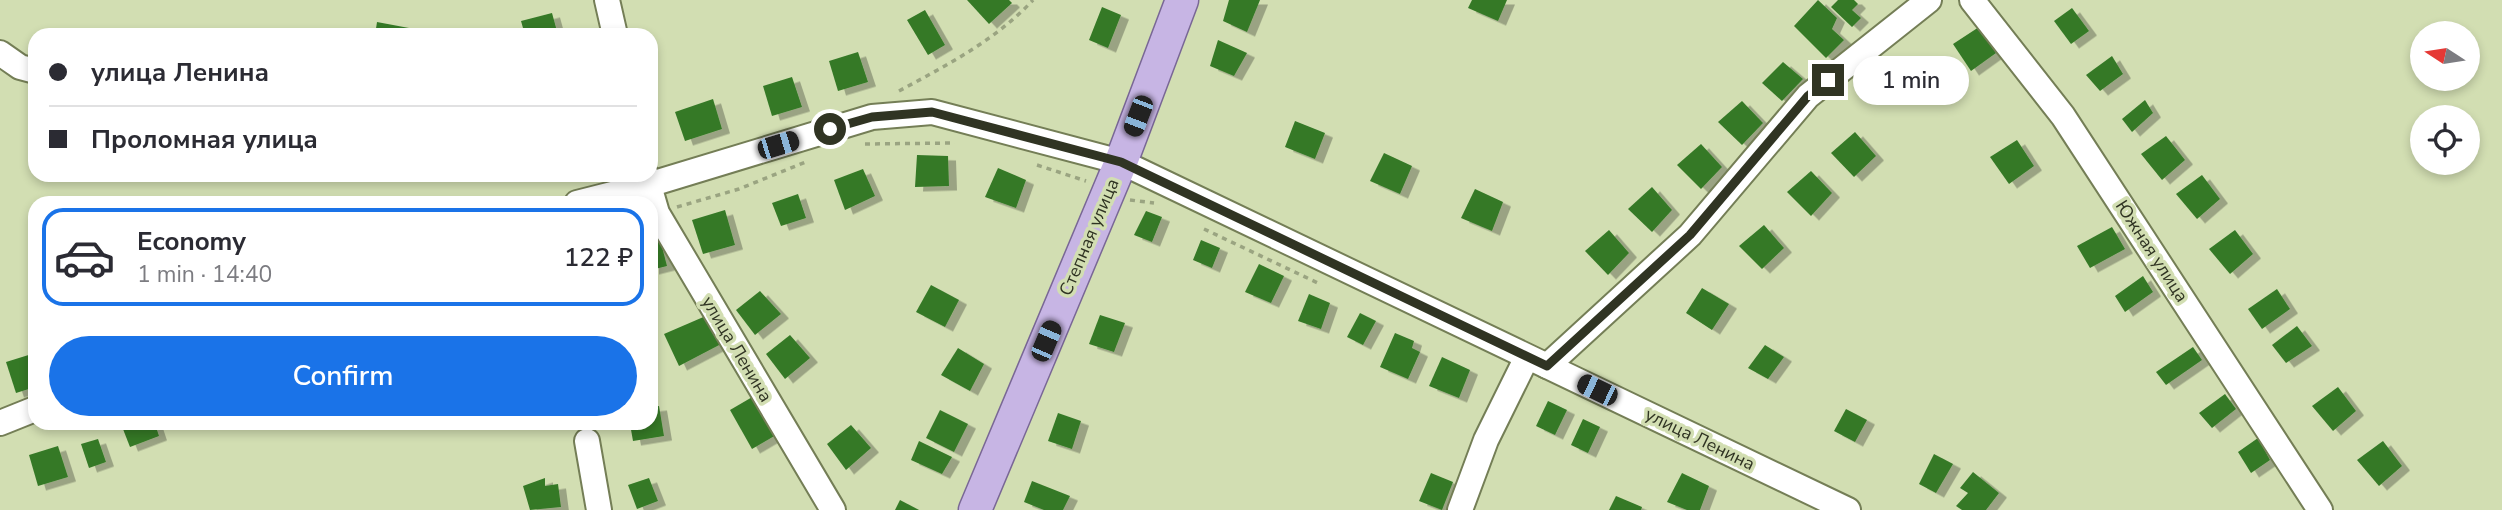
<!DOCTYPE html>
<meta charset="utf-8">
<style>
:root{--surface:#fff;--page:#f2f2f3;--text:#2b2b33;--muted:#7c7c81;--line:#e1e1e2;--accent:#1a73e8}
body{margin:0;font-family:"Nunito Sans",sans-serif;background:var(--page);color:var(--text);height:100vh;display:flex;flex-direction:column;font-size:26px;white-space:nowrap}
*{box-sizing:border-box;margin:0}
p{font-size:23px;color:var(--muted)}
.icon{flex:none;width:38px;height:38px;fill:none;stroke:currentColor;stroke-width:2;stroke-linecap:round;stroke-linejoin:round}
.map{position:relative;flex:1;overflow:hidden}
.drawer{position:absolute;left:28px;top:196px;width:630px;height:234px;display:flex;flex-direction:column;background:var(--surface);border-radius:21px;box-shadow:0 4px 10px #0003}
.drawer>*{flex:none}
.guide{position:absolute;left:28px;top:28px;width:630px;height:154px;border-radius:21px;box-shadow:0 4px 10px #0003;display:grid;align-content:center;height:154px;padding:0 21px;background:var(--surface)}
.needle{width:46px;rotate:282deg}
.buttons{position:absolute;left:2410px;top:21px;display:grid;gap:14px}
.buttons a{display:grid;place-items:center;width:70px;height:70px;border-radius:50%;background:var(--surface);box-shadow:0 4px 10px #0003;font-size:35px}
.end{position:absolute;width:32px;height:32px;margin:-16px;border:9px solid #303423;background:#fff;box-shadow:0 0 0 4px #fff}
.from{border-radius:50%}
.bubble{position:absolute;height:49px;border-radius:24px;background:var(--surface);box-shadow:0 4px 10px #0003;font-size:23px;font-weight:600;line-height:49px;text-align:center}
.car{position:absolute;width:21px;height:42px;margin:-21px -10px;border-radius:9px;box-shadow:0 0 5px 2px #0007;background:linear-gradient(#222 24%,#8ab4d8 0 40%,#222 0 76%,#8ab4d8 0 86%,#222 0)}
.guide b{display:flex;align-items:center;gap:24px;height:66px;font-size:26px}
.guide b+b{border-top:2px solid var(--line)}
.guide i{width:18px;height:18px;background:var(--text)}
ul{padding:12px 0 0;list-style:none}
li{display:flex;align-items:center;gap:21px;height:98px;margin:0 14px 10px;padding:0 7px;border:4px solid transparent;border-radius:21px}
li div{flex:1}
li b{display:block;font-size:26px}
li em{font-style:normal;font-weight:600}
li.current{border-color:var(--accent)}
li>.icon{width:63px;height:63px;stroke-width:1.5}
.action{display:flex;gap:14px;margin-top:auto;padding:14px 21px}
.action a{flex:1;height:80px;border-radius:42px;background:var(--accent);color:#fff;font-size:28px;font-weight:600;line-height:80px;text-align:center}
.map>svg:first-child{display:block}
</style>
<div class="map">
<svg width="2502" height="510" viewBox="0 0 2502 510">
<defs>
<filter id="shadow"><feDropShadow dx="8" dy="4.5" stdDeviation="0" flood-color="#0004"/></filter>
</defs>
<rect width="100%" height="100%" fill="#d2deb2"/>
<g fill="#357927" filter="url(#shadow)">
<polygon points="967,0 1009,0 1012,3 989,24"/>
<polygon points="1229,0 1260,0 1247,32 1223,21"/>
<polygon points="1472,0 1507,0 1498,21 1468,8"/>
<polygon points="1818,0 1837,18 1832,29 1844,40 1826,58 1794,26"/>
<polygon points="1838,0 1854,0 1858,4 1852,10 1861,18 1852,27 1831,7"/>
<polygon points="1102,7 1121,15 1108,48 1089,40"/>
<polygon points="2072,8 2089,31 2071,44 2054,21"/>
<polygon points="925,10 945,45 928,55 907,20"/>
<polygon points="552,13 558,35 525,35 521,21"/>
<polygon points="377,22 409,28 408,35 375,35"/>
<polygon points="1979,27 1996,53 1971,71 1953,44"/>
<polygon points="1218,40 1247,53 1234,76 1210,66"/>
<polygon points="858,52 868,82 838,91 829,61"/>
<polygon points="2112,56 2123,74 2100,91 2086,75"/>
<polygon points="1783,62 1803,79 1782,101 1762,83"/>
<polygon points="792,77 802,107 772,116 763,86"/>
<polygon points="713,99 722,129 685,141 675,112"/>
<polygon points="2145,100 2153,113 2132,132 2122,119"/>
<polygon points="1742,101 1763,123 1742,145 1718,122"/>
<polygon points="1295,121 1325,133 1315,159 1285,147"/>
<polygon points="1855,132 1876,156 1854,177 1831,153"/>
<polygon points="2166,136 2185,160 2162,180 2141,154"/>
<polygon points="2017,140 2034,166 2009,184 1990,157"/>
<polygon points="1701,144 1722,167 1701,189 1677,165"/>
<polygon points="1384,153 1412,166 1400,194 1370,181"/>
<polygon points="917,155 948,156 949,186 915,187"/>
<polygon points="998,168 1026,180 1016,208 985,197"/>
<polygon points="863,169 875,196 845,210 834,180"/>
<polygon points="1811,171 1832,193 1811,216 1787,192"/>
<polygon points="2202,175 2220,199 2197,219 2176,194"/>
<polygon points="1652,187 1672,210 1652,232 1628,209"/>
<polygon points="1475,189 1503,202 1492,231 1461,218"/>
<polygon points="798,194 806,218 781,226 772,203"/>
<polygon points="725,210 735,245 703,254 692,220"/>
<polygon points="1146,211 1162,217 1152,242 1134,235"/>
<polygon points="1764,225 1784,248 1762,269 1739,246"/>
<polygon points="2112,227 2125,249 2090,268 2077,246"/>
<polygon points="1609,230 1629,253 1608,275 1585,251"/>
<polygon points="2235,230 2253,254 2230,274 2209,249"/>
<polygon points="659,235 667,266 651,270 651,237"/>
<polygon points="1201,240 1220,248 1212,268 1193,260"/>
<polygon points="1259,264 1284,276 1271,303 1245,292"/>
<polygon points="2143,276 2153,292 2125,312 2115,296"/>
<polygon points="931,285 959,300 945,327 916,312"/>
<polygon points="1702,288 1729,304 1712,330 1686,313"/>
<polygon points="2277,289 2290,309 2262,329 2248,309"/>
<polygon points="760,291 781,314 755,335 736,310"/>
<polygon points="1309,294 1330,303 1321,329 1298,321"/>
<polygon points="1360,313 1376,321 1363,345 1347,337"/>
<polygon points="708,315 723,343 679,366 664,334"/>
<polygon points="1100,315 1125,323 1114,352 1089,344"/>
<polygon points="2297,326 2312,346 2286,363 2272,345"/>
<polygon points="1395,333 1414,341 1412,348 1420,352 1408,379 1380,367"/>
<polygon points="790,335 810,358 785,379 766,354"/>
<polygon points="1765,345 1784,357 1768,379 1748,368"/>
<polygon points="2193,347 2202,360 2166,385 2156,372"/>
<polygon points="958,348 984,364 970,391 941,375"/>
<polygon points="35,353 35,387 16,393 6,362"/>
<polygon points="1442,357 1470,370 1459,398 1429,386"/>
<polygon points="2338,387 2356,411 2333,431 2312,406"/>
<polygon points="2225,394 2236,409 2212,428 2199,413"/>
<polygon points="754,396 776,435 752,449 730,410"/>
<polygon points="1548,401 1567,410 1555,435 1536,426"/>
<polygon points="659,406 664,436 633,441 630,424 651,424 651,407"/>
<polygon points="1846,409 1867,420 1855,442 1834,431"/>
<polygon points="940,410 968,424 954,452 926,438"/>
<polygon points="1058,413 1081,421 1072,449 1048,441"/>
<polygon points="1583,419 1600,427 1588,453 1571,445"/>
<polygon points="121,424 155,424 159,436 130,447"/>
<polygon points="851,425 871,448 846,470 827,444"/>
<polygon points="2258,438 2270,460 2251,473 2238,452"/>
<polygon points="98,439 106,462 89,468 81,444"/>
<polygon points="919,441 952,457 942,474 911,460"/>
<polygon points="2383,441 2402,466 2379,486 2357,460"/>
<polygon points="58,446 68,477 38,486 29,455"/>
<polygon points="1934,454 1953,464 1936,493 1919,484"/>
<polygon points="1973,472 1999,493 1986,510 1962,510 1956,506 1968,493 1960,488"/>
<polygon points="1431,473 1453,482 1442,510 1419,501"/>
<polygon points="1682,473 1709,486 1700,510 1687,510 1667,502"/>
<polygon points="545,478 545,486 558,484 561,507 530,510 523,486"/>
<polygon points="649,478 658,501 637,509 628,485"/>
<polygon points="1032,481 1070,496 1063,510 1044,510 1024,502"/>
<polygon points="1616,496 1642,507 1641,510 1609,510"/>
<polygon points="900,500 919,510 895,510"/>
</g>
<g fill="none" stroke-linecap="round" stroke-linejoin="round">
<g stroke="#747e56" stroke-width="28">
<g id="minor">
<polyline points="607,0 615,35"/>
<polyline points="1972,0 2063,116 2320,510"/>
<polyline points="0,53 20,67 35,71"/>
<polyline points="646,175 657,213 833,510"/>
<polyline points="577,203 648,185 872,117 932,112 1121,162 1848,510"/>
<polyline points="1547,366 1690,235 1808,96 1929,0"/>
<polyline points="0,423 35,409"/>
<polyline points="587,441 599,510"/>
<polyline points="1460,510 1486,440 1527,357"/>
</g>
</g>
<g stroke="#796795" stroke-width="35">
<polyline id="major" points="975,510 1121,162 1182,0"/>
</g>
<g stroke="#9aa481" stroke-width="3.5" stroke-dasharray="5 5" stroke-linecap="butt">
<path d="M899,91C947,65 996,40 1033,0"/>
<polyline points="865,144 955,143"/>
<polyline points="1037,165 1086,181"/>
<polyline points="1130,200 1154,203"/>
<polyline points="677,207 739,189 808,161"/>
<polyline points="1204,229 1320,284"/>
<polyline points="48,428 59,424"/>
</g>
<use href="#minor" stroke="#fff" stroke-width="24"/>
<use href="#major" stroke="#c7b5e4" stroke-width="32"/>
</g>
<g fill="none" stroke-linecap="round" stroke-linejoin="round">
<polyline stroke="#303423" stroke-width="9" points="830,129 872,117 932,112 1121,162 1547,366 1690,235 1808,96 1828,80"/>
</g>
<g text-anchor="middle" stroke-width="7" stroke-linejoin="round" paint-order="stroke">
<g font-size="18" fill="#303423" stroke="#d2deb2">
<text transform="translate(1089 237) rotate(-67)" y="6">Степная улица</text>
<text transform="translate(2152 251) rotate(57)" y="6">Южная улица</text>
<text transform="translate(737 349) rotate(59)" y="6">улица Ленина</text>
<text transform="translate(1700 439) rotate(26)" y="6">улица Ленина</text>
</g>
</g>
</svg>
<div class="buttons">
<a><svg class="needle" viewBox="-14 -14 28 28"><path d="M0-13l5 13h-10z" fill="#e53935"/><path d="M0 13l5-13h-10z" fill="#7c7c81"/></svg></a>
<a><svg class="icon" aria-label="locate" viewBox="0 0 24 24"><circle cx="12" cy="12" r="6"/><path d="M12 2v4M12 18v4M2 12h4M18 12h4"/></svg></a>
</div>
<i class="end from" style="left:830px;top:129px"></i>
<i class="end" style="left:1828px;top:80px"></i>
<div class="bubble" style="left:1853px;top:56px;width:116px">1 min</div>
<i class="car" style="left:1138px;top:116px;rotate:201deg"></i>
<i class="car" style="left:778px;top:145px;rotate:73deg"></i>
<i class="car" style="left:1046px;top:341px;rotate:23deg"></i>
<i class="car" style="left:1597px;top:390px;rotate:296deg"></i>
<div class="guide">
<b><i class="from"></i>улица Ленина</b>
<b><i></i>Проломная улица</b>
</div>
<section class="drawer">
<ul>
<li class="current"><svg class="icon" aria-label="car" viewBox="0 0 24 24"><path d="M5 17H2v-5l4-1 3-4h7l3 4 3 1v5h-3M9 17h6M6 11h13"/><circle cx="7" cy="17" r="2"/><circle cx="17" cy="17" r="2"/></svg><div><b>Economy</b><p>1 min · 14:40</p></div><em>122 ₽</em></li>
</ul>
<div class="action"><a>Confirm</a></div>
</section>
</div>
